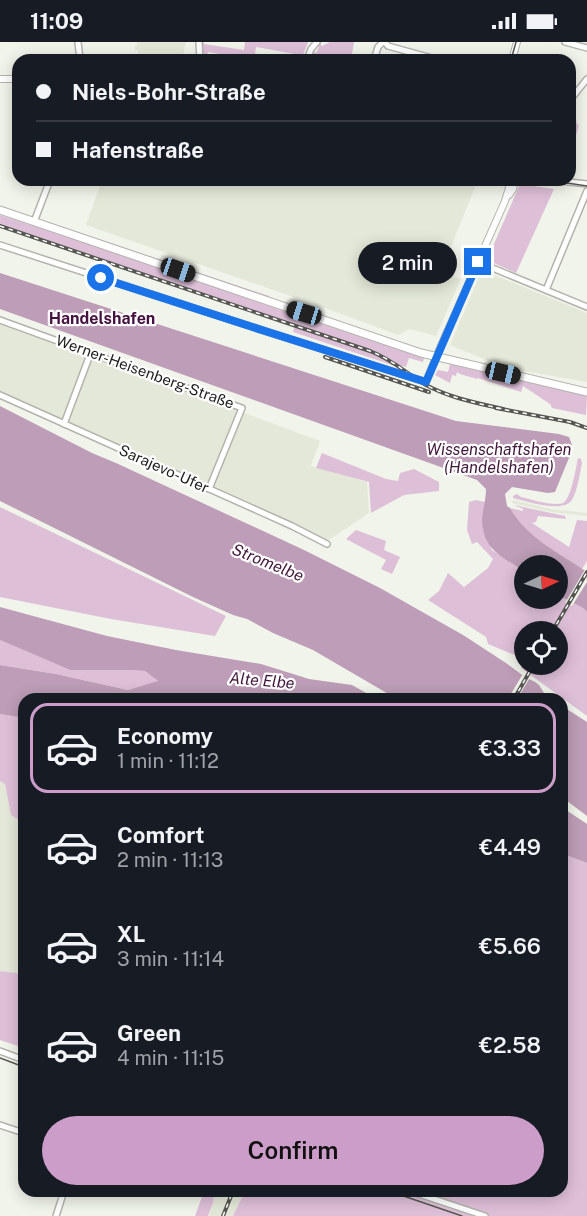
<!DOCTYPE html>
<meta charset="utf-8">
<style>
:root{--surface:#171b24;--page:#20242c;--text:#f1f3f6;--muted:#9ea1a6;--line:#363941;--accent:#cd9dca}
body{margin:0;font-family:"Public Sans",sans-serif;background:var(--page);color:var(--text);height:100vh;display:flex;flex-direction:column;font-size:22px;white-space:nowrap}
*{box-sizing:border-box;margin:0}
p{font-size:20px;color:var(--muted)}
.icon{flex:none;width:33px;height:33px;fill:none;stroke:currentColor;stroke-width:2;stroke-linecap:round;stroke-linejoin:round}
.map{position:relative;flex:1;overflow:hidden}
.details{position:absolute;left:18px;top:651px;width:550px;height:504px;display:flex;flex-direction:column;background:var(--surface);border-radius:18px;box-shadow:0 3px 15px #0003}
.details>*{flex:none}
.guide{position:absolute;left:12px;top:12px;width:564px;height:132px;border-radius:18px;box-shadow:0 3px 15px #0003;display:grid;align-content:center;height:132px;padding:0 24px;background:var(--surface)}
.needle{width:39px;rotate:86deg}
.controls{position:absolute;left:514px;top:513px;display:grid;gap:12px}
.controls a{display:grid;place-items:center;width:54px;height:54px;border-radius:50%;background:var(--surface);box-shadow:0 3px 15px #0003;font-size:30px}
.end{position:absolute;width:27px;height:27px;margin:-14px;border:8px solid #1a73e8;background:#fff;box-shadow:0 0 0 3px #fff}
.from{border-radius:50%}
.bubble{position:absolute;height:42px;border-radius:21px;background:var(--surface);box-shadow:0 3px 15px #0003;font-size:20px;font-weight:600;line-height:42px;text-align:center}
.car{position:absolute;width:18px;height:36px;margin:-18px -9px;border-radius:8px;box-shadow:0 0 4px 2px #0007;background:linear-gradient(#222 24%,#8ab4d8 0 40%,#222 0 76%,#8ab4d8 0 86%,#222 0)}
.guide b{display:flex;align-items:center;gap:21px;height:57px;font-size:22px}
.guide b+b{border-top:2px solid var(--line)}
.guide i{width:15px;height:15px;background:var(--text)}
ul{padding:10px 0 0;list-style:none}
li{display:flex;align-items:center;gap:18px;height:90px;margin:0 12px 9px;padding:0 12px;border:3px solid transparent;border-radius:18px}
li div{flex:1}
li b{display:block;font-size:22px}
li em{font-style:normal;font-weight:600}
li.active{border-color:var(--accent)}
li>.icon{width:54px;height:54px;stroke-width:1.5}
.action{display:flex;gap:12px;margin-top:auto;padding:12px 24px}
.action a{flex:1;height:69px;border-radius:36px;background:var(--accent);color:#111;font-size:24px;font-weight:600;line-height:69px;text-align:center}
.status{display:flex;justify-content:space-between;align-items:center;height:42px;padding:0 30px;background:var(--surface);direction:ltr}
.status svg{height:16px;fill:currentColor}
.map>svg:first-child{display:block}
</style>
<div class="status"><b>11:09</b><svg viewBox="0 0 49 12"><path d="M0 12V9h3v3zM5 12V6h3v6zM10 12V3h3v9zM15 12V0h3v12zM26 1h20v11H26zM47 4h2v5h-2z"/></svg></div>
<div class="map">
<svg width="587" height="1174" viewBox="0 0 587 1174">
<rect width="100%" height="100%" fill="#f1f4ea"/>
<g fill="#e4e8d8">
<polygon points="137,0 186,0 182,18 138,17 138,8 135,8 135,4 137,3"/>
<polygon points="102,138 478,138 441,229 461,237 436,294 410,287 398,293 325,266 86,183"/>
<polygon points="482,228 587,271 587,340 506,326 450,303"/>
<polygon points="0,280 320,399 311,424 367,440 369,471 324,501 0,355"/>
<polygon points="513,458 551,467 587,471 587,474 551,470 512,461"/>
<polygon points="0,739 5,742 11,773 24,781 24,932 0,929"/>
<polygon points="214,1149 245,1149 233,1174 209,1174 213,1161"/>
</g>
<g fill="#debfd8" fill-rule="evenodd">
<polygon points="203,0 204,0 204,2 244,8 245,0 308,0 301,18 299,18 300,13 256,5 255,13 282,18 232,18 232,14 208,10 206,18 203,18"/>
<polygon points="330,0 354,0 351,18 311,18 314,10 316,11 319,5 316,3 320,1 322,4"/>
<polygon points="573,64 577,82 579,83 571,111 570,110 570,68"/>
<polygon points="520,142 554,147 516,231 487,218"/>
<polygon points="0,173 222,245 246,256 289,271 424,316 423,320 409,316 406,325 402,324 401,326 293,290 295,282 0,182"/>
<polygon points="47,180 48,180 269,254 269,256"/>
<polygon points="450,322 587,353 586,373 552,366 550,362 523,344 521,350 478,336 477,337 460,332 457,330 456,334 452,333 450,341 435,333 438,328 448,330"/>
<polygon points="322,411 386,437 398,439 400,431 414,427 439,440 439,449 404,453 371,471 369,440 316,426"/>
<path d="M578,416L581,417L582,421C580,431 577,450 572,458C562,472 527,459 513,456V454L517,452L521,455C530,457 555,465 563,461C571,457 576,426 578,416Z"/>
<path d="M476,458L485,460L482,476L492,508L525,530V556H558V553L583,566L587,570V674L521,626L524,617L488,602L486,595L428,558L439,549L448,531L464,545L488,526L493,517L477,500L472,502L467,488L469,460ZM525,590H558V622H525Z"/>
<path d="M514,463L565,474L566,477L538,474L536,480L532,481L569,505L577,478L587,479V519L582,527C556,508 526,495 510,466L523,469V467Z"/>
<polygon points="0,465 226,574 215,594 111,577 0,555"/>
<polygon points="356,488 386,499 384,508 400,515 392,532 381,527 386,518 346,497"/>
<polygon points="0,598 70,628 129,628 145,629 159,640 128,648 56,632 0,623"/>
<polygon points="0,672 24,676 24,781 11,773 5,742 0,739"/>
<polygon points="563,812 587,821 587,1174 233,1174 245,1149 562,1149"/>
<polygon points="0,929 24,932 24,1006 0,998"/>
<polygon points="204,1149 214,1149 213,1161 208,1174 195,1174"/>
</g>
<g fill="#bd9db7">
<path d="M0,231L456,379L559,392L569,395L572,403L571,411L555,450L548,451L512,445L505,452L507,464L510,466C527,496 560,511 587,530V570L583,566L558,553V524H525V530C503,515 482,508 482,476C483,467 486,457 486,447L477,438L0,267Z"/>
<polygon points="0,364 92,411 116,421 304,508 380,546 463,593 506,621 525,635 535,640 539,643 544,651 553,657 397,657 313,608 273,591 247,577 233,573 193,555 0,459"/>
<polygon points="0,565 107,594 176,608 261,622 309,637 352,643 377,657 24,657 24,676 0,672 0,623 56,632 128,648 158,639 145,629 129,628 70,628 0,598"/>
<polygon points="562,664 587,680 587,774 563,756"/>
<polygon points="563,766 587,782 587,821 563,812"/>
</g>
<g fill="#f1f4ea">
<polygon points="586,526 587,540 572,564 565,561"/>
<polygon points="524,630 531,634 517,657 508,657"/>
</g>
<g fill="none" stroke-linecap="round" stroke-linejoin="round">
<g stroke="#b2b4ac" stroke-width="8">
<g id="minor">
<polyline points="78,0 80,18"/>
<polyline points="199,0 200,18"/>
<polyline points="385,0 388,4 439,18"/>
<polyline points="565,0 587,6"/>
<polyline points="307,18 311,7 317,0"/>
<polyline points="374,18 378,5 383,0"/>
<polyline points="570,58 587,37"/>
<polyline points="552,138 587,142"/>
<polyline points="34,180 50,138"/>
<polyline points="0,203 268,290 426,340 436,315"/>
<polyline points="478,220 587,265"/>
<polyline points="546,248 587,149"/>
<polyline points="0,278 242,366 209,447"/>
<polyline points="0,353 292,484 327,502"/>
<polyline points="64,382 91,310"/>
<polyline points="0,1009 24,1018"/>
<polyline points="0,1083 24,1091"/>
<polyline points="196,1149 200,1150"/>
<polyline points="410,1149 485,1174"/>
<polyline points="56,1174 64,1149"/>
</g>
</g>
<g stroke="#b2b4ac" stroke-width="8">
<g id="tertiary">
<polyline points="512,18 517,0"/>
<polyline points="0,37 18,37"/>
<polyline points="509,153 513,147 515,138"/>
<polyline points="436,315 505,159 509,146 508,138"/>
</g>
</g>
<g stroke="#b2b4ac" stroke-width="9">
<polyline id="secondary" points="0,168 421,311 587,350"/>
</g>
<use href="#minor" stroke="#fff" stroke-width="5"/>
<use href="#tertiary" stroke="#fff" stroke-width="6"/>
<use href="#secondary" stroke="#fff" stroke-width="7"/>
<g stroke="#565752" stroke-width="1.5">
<polyline points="511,18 516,0"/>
<polyline points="547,138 587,144"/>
<polyline points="0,1016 24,1025"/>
<polyline points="389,1149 462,1174"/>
</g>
<g stroke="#565752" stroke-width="4">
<g id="rail">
<path d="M0,184L370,309C393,318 406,331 426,343C450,356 477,361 503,367"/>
<polyline points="325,315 429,350"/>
<polyline points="496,366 570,380 587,386"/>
<polyline points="552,590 587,530"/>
<polyline points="514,657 534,622"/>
<polyline points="223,1174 233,1149"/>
</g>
</g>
<use href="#rail" stroke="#fff" stroke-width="1.5" stroke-dasharray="4.5" stroke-linecap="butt"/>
</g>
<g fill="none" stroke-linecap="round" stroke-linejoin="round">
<polyline stroke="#1a73e8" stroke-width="8" points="101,236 268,290 426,340 478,220"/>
</g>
<g text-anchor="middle" stroke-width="4.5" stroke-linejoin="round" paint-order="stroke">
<g font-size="15" fill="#1e1f1c" stroke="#fff">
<text transform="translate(145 330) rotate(20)" y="5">Werner-Heisenberg-Straße</text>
<text transform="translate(164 427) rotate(24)" y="5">Sarajevo-Ufer</text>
</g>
<g font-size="16" font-weight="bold" fill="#451140" stroke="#fff">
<text x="102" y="282">Handelshafen</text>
</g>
<g font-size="16" font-style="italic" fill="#41183c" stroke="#fff">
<text x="499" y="413">Wissenschaftshafen<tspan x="499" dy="18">(Handelshafen)</tspan></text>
<text transform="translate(268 520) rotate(22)" y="6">Stromelbe</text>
<text transform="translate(262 638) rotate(5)" y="6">Alte Elbe</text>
</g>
</g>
</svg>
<div class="controls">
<a><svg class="needle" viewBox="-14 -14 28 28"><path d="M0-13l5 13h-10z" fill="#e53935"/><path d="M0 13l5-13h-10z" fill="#9ea1a6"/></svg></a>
<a><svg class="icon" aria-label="locate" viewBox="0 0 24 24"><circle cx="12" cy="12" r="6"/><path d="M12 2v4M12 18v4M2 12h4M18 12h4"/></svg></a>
</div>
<i class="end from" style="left:101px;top:236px"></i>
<i class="end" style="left:478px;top:220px"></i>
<div class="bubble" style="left:358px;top:200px;width:99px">2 min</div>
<i class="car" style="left:178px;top:228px;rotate:109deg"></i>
<i class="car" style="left:304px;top:271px;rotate:287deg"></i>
<i class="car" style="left:503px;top:331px;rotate:103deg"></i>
<div class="guide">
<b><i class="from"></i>Niels-Bohr-Straße</b>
<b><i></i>Hafenstraße</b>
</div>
<section class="details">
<ul>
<li class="active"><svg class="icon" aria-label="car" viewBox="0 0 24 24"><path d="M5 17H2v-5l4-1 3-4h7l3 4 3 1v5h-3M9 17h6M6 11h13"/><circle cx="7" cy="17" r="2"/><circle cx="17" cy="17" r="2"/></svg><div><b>Economy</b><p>1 min · 11:12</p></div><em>€3.33</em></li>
<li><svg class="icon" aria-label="car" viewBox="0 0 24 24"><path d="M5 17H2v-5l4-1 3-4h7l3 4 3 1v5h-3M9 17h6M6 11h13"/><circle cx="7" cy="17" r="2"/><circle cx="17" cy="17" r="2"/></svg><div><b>Comfort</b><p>2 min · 11:13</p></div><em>€4.49</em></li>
<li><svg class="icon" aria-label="car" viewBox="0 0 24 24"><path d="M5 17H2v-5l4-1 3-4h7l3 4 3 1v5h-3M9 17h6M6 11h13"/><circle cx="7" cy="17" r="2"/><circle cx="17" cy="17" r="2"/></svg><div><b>XL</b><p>3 min · 11:14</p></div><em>€5.66</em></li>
<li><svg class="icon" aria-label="car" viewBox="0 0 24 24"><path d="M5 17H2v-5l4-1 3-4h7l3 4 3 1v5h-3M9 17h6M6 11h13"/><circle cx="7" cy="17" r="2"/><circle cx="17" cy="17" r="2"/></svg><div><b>Green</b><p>4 min · 11:15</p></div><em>€2.58</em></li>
</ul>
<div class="action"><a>Confirm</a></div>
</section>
</div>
